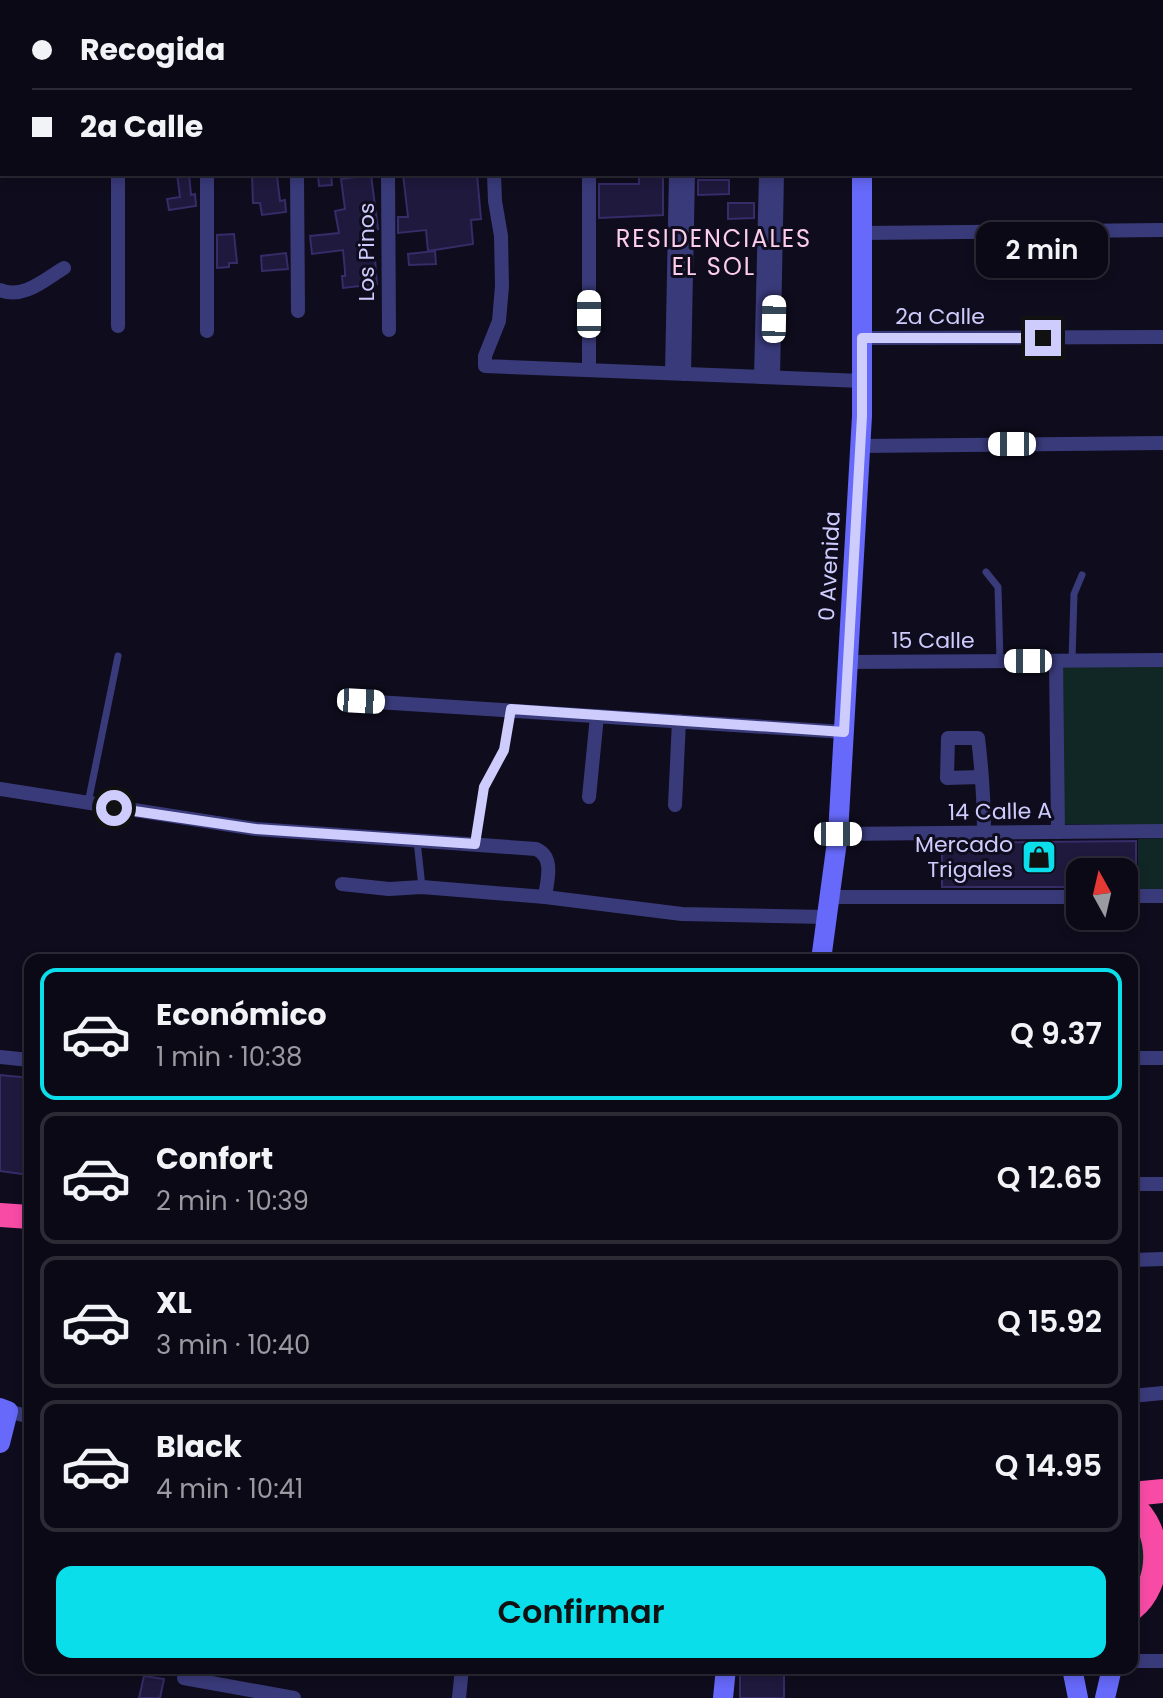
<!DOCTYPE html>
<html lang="es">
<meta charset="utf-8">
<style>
:root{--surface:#0b0916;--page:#14121f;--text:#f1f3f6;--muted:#9a9aa1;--line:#2b2a35;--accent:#0adeea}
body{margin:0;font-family:Poppins,sans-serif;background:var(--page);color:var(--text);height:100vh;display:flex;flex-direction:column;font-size:30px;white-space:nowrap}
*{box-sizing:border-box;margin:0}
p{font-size:26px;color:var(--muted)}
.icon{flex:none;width:44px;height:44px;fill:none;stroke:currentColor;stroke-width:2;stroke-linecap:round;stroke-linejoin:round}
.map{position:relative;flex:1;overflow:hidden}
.panel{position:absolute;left:24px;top:954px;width:1114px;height:720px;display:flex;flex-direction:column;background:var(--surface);border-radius:16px;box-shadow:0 4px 12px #0003,0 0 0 2px var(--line)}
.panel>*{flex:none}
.guide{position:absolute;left:0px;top:0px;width:1164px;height:176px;box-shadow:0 4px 12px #0003,0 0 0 2px var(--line);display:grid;align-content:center;height:176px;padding:0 32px;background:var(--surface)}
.needle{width:52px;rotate:352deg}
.buttons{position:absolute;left:1066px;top:858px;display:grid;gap:16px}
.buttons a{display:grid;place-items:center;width:72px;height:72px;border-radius:16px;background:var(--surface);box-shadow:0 4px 12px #0003,0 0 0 2px var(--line);font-size:40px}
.end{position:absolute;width:36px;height:36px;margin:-18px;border:10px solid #cecbfd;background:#111;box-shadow:0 0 0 4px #111}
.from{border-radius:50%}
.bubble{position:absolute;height:56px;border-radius:16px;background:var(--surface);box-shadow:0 4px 12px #0003,0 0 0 2px var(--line);font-size:26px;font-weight:600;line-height:56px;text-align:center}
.car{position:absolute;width:24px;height:48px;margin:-24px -12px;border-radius:10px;box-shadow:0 0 6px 2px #0007;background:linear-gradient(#fff 24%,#345 0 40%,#fff 0 76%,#345 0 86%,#fff 0)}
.guide b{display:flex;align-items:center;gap:28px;height:76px;font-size:30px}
.guide b+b{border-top:2px solid var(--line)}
.guide i{width:20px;height:20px;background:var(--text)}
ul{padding:14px 0 0;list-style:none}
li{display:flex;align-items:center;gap:24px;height:132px;margin:0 16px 12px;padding:0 16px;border:4px solid var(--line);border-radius:16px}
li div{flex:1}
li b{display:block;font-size:30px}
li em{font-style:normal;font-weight:600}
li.active{border-color:var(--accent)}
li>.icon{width:72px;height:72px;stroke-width:1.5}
.primary-button{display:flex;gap:16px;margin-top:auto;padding:16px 32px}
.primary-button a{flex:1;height:92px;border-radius:16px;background:var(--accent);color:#111;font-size:32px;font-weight:600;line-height:92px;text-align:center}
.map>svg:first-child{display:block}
</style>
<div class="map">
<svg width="1163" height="1698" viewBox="0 0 1163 1698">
<rect width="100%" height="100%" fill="#0f0c1d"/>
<g fill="#102725">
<rect x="871" y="0" width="171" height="2"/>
<polygon points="1062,665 1163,665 1163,825 1061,824"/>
<polygon points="1163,838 1163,893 1138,893 1138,839"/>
<polygon points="1132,1516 1149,1559 1132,1596"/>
</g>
<g fill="#1f193d" stroke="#352c68" stroke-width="2">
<polygon points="177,174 189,174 191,195 195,194 196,206 169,210 167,199 180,197"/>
<polygon points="252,174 277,176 280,201 285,200 286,212 262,215 260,203 253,203"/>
<polygon points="331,174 332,185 319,186 318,175"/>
<polygon points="403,174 477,174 481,219 471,220 473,244 428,251 426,230 398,233 398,217 408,217"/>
<polygon points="639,174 663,174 663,215 599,218 599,184 639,184"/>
<polygon points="371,175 378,229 367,230 370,259 375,259 377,284 343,288 342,276 345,276 345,271 343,250 312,254 310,236 339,233 335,211 345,209 341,179"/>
<polygon points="698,180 729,180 729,194 698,195"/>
<polygon points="728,203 754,203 754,218 728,219"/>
<polygon points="234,234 237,263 229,263 229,267 217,268 217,235"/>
<polygon points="435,251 436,264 409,265 408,254"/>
<polygon points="286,253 288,269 262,271 261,256"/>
<polygon points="1136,841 1136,886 1124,886 1124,872 1080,872 1080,887 942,887 942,843"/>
<polygon points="0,1075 30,1078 30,1175 0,1171"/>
<rect x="740" y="1668" width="44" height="30"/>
<polygon points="144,1676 164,1679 160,1698 139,1698"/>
</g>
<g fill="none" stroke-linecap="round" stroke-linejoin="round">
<g stroke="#393a7a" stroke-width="7">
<polyline points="1092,0 1092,2"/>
<polyline points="986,572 998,587 1000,661"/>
<polyline points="1072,660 1074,594 1082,575"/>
<polyline points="88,803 118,656"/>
<polyline points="417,841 422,887"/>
<polyline points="475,844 484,787 504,750 511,709"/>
</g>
<g stroke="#393a7a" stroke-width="14">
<polyline points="117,0 117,2"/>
<polyline points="207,0 207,2"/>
<polyline points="296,0 296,2"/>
<polyline points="474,0 474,2"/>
<polyline points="552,0 553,2"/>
<polyline points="600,0 600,2"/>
<polyline points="388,2 388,0"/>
<polyline points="1162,14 1163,14"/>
<polyline points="1162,120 1163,120"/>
<polyline points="118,174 118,326"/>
<polyline points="207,174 207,331"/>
<polyline points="297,174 298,311"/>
<polyline points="388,174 389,330"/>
<polyline points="494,174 495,201 501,236 502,286 499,321 485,356 485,366 862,381"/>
<polyline points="589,174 589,370"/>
<polyline points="862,233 1163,230"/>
<path d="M0,290C23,300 45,279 64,268"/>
<polyline points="862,338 1163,337"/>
<polyline points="672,373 676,174"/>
<polyline points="684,374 688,174"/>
<polyline points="761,377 766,174"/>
<polyline points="773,377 777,174"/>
<polyline points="860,446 1163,443"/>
<polyline points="1056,661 1058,832"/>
<polyline points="848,662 1163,660"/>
<polyline points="361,701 844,732"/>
<path d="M980,777L947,778L948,738H978C982,771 984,801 984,834"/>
<path d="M0,789L256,829L536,849C555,857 547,881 545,897"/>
<polyline points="589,797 597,716"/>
<polyline points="675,805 679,721"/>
<polyline points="838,834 1163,831"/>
<polyline points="342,884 389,889 422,887 545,897 682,914 826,917"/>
<polyline points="1124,896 1163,896"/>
<polyline points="829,897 1080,897"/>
<polyline points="0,1057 30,1060"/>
<polyline points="1132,1058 1163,1058"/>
<polyline points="1132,1184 1163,1184"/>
<polyline points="1132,1260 1163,1259"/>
<polyline points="1132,1396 1163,1393"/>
<polyline points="8,1411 30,1417"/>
<polyline points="1132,1661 1163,1661"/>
<polyline points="184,1678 294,1698"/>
<polyline points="459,1698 462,1668"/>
</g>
<g stroke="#6669f9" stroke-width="20">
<polyline points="863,2 863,0"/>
<polyline points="821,960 838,834 862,416 862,174"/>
<polyline points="0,1408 8,1411 0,1443"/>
<polyline points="1072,1668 1078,1698"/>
<polyline points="723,1698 726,1668"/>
<polyline points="1105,1698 1112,1668"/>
</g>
<g stroke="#f84ba6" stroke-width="24">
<polyline points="0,1215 30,1217"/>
<polyline points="1132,1494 1163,1491"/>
<path d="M1132,1505C1163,1530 1163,1584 1132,1609"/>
</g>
</g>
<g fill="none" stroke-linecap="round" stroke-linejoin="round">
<polyline stroke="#cecbfd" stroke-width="10" points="114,808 256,829 475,844 484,787 504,750 511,709 844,732 862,416 862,338 1043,338"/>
</g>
<defs>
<g id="shop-square" transform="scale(1.8)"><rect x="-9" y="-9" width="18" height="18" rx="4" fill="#0adeea" stroke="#0f0c1d"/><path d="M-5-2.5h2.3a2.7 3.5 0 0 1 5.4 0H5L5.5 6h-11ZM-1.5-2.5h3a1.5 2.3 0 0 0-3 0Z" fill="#111"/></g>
</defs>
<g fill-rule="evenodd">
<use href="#shop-square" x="1039" y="857"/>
</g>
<g text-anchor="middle" stroke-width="6" stroke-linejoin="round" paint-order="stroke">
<g font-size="22" fill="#cecbfd" stroke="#0f0c1d">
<text transform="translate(366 252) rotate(-90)" y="8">Los Pinos</text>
<text x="940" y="324">2a Calle</text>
<text transform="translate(829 566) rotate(-87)" y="8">0 Avenida</text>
<text x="933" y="648">15 Calle</text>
<text transform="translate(1000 811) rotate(-1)" y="8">14 Calle A</text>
</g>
<g font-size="22" fill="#cecbfd" stroke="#0f0c1d" text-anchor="end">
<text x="1013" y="852">Mercado<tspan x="1013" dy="25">Trigales</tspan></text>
</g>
<g font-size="24" letter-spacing="2" fill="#fdcdee" stroke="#0f0c1d">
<text x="714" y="247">RESIDENCIALES<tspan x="714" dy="28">EL SOL</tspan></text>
</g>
</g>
</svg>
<div class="buttons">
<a><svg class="needle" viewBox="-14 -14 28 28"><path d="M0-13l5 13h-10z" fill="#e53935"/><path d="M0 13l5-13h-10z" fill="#9a9aa1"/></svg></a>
</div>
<i class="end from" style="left:114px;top:808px"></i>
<i class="end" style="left:1043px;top:338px"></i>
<div class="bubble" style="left:976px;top:222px;width:132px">2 min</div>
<i class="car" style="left:589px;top:314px;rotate:0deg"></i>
<i class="car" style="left:774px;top:319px;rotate:1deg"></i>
<i class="car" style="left:1012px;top:444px;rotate:270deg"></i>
<i class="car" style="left:1028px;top:661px;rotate:270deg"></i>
<i class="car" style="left:361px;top:701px;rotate:93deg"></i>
<i class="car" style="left:838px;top:834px;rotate:90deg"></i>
<div class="guide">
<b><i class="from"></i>Recogida</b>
<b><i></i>2a Calle</b>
</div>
<section class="panel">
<ul>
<li class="active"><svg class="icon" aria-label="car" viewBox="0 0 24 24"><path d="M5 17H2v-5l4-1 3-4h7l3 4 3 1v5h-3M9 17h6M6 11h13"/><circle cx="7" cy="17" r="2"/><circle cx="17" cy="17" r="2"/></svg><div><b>Económico</b><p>1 min · 10:38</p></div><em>Q 9.37</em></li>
<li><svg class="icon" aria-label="car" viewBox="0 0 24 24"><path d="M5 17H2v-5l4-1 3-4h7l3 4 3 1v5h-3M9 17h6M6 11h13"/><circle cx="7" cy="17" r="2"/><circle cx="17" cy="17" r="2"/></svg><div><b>Confort</b><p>2 min · 10:39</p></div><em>Q 12.65</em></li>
<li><svg class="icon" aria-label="car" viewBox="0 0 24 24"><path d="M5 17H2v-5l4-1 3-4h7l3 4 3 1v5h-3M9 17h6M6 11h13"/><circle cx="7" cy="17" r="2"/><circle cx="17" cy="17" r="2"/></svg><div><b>XL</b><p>3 min · 10:40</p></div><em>Q 15.92</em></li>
<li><svg class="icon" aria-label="car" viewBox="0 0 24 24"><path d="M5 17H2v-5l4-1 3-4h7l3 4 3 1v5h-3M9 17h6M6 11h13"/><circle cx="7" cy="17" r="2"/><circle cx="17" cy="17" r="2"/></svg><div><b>Black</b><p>4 min · 10:41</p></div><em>Q 14.95</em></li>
</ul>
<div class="primary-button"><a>Confirmar</a></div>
</section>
</div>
